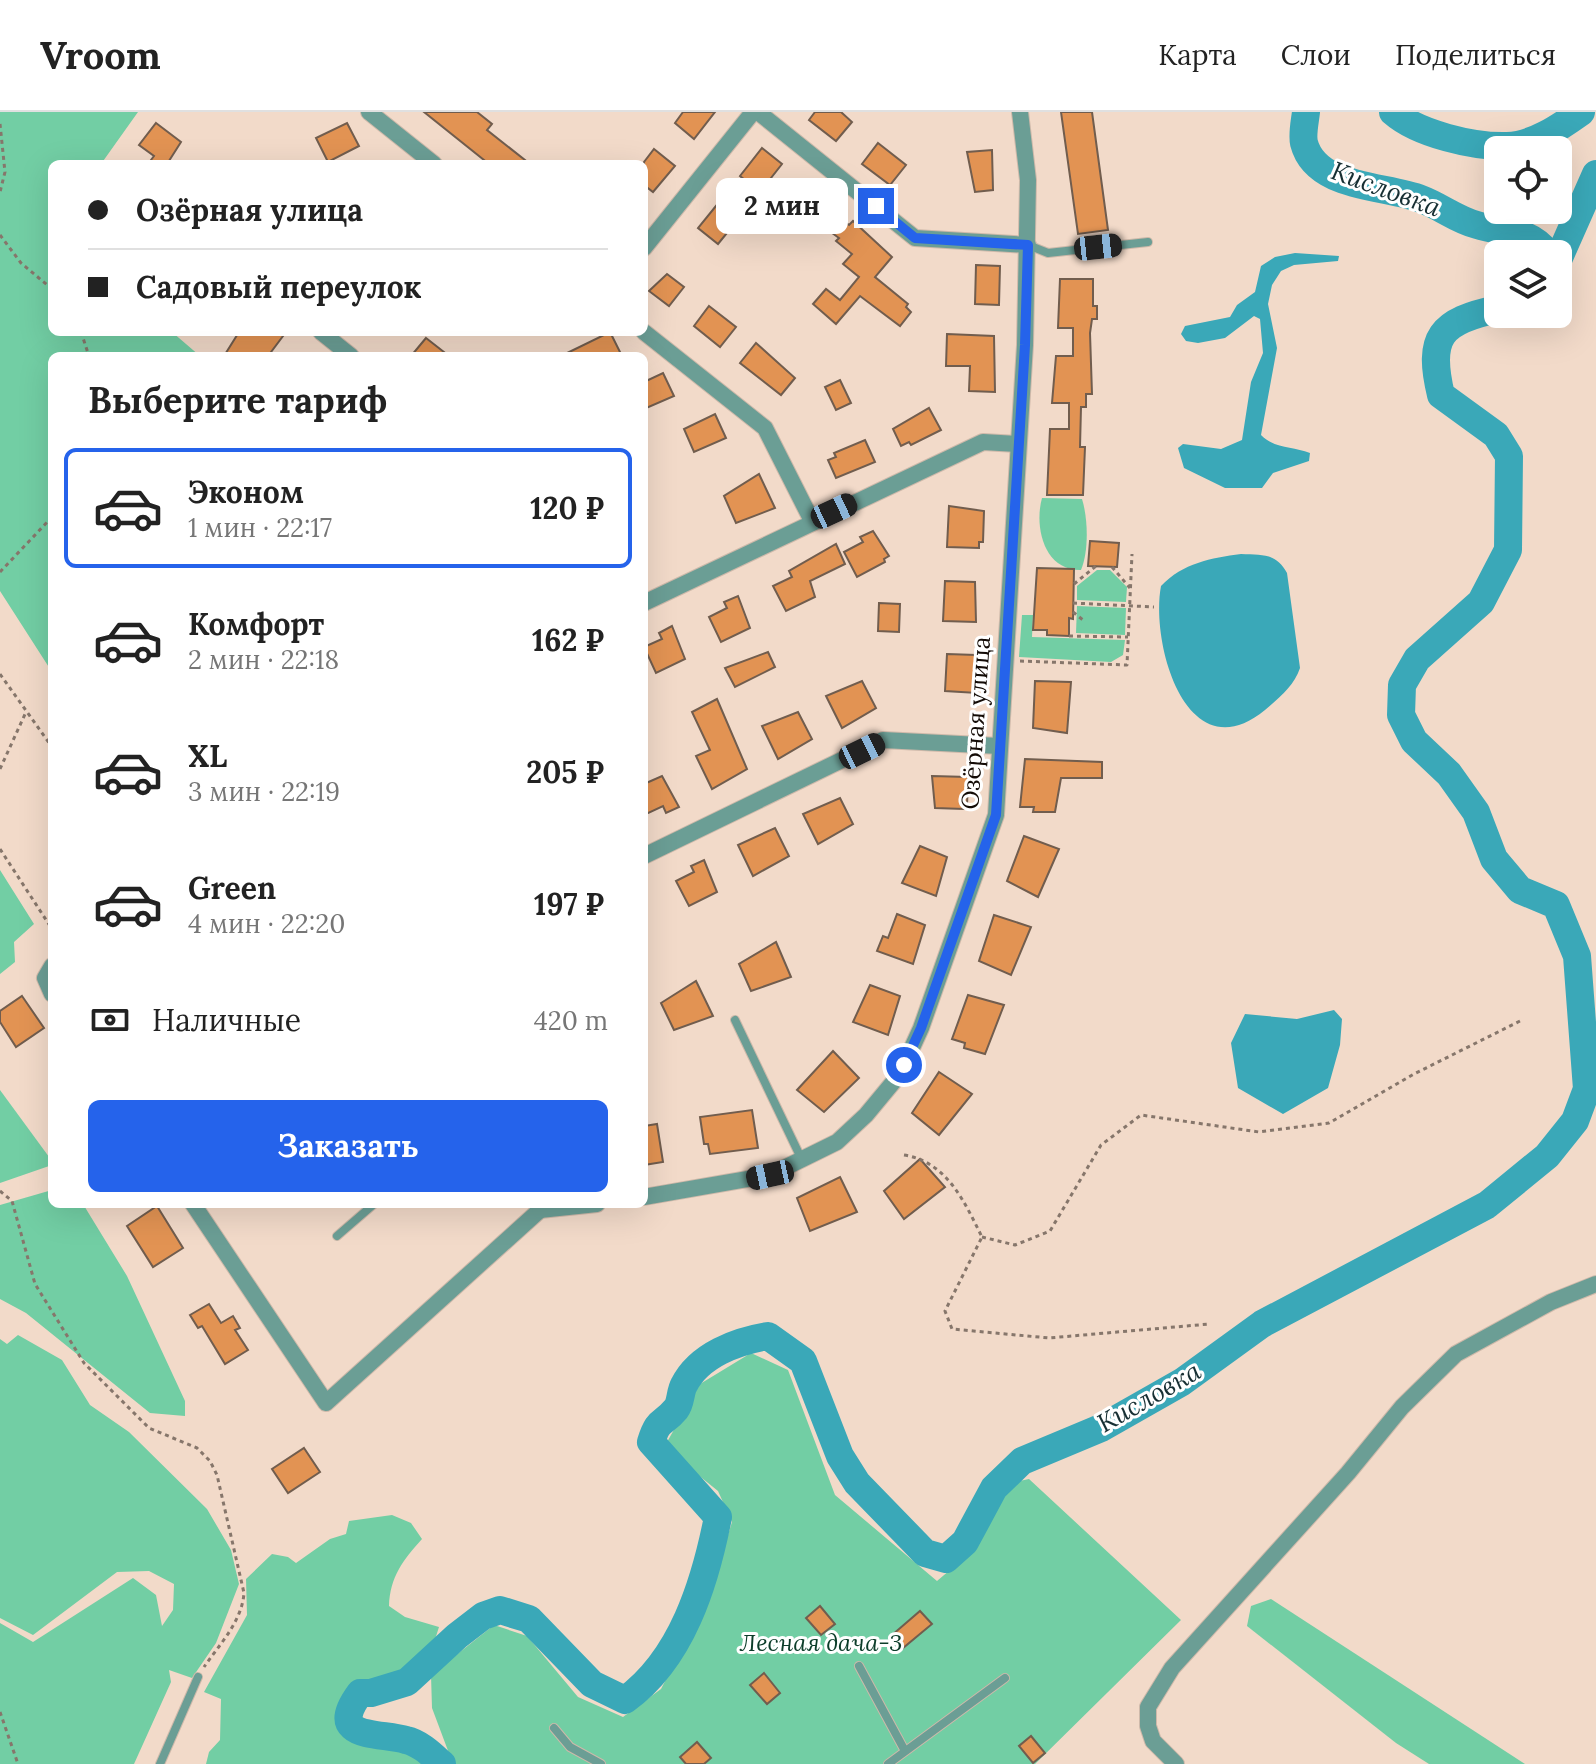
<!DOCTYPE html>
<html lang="ru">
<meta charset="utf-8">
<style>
:root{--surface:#fff;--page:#f2f2f2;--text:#222;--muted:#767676;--line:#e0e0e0;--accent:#2563eb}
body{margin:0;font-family:Lora,serif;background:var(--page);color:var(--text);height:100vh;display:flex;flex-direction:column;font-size:30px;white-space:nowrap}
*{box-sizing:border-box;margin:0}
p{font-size:26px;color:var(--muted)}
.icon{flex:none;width:44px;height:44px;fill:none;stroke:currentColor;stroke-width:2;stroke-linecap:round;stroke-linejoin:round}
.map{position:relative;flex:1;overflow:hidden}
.drawer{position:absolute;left:48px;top:240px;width:600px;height:856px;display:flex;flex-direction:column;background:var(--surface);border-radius:12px;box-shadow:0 8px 32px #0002}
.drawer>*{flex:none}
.banner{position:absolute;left:48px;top:48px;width:600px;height:176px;border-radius:12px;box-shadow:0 8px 32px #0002;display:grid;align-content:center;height:176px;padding:0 40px;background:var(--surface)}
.buttons{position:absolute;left:1484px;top:24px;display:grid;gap:16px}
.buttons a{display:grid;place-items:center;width:88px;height:88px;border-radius:12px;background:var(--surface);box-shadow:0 8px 32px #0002;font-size:40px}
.end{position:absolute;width:36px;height:36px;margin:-18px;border:10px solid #2563eb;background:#fff;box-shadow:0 0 0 4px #fff}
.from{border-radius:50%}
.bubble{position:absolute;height:56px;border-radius:12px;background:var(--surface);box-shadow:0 8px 32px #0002;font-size:26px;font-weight:700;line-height:56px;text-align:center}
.car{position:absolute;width:24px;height:48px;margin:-24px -12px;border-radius:10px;box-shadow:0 0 6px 2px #0007;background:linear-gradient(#222 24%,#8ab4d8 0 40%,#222 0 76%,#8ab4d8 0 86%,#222 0)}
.banner b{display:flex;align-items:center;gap:28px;height:76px;font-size:30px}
.banner b+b{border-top:2px solid var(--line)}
.banner i{width:20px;height:20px;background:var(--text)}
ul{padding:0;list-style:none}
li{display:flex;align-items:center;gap:24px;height:120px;margin:0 16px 12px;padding:0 24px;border:4px solid transparent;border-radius:12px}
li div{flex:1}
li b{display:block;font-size:30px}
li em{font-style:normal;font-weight:700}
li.on{border-color:var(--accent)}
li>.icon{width:72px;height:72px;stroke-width:1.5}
h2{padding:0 40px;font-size:36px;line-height:96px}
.pay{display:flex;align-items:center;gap:20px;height:88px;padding:0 40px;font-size:30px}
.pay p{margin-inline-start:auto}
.button{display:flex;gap:16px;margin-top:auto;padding:16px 40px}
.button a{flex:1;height:92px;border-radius:12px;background:var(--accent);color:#fff;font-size:32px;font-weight:700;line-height:92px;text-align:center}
header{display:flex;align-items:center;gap:48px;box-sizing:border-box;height:112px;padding:0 40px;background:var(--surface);border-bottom:2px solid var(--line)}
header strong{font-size:38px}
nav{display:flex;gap:44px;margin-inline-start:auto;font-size:28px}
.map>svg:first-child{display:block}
</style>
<header>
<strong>Vroom</strong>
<nav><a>Карта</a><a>Слои</a><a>Поделиться</a></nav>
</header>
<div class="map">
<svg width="1596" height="1652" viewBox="0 0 1596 1652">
<rect width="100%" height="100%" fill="#f2dac9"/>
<g fill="#72cea4">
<polygon points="0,0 138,0 101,52 52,52 52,220 172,220 200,244 52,244 52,560 0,479"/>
<path d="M1042,386L1082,387C1088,406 1089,439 1081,458C1044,459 1034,415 1042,386Z"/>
<polygon points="1097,458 1110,458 1127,475 1126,490 1077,488 1077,474"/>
<polygon points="1077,494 1126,496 1125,523 1076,521"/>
<polygon points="1022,503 1033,503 1032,525 1125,528 1123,543 1111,550 1019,545"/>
<polygon points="0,758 34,812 14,830 15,850 0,862"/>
<polygon points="0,978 52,1049 52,1053 0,1071"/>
<polygon points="52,1078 52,1092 83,1092 127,1164 185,1289 185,1304 150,1301 26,1201 0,1187 0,1093"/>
<polygon points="18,1223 62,1248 90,1293 129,1320 207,1397 231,1438 239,1472 216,1531 192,1566 169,1558 171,1570 134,1652 0,1652 0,1511 33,1530 133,1466 156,1483 162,1514 173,1498 174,1472 149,1459 117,1460 33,1523 0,1506 0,1227 7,1232"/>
<polygon points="751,1241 788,1258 835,1383 937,1469 970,1441 1006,1372 1029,1367 1181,1508 1035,1652 453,1652 432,1596 431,1563 494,1513 527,1524 578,1585 623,1605 661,1577 710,1481 732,1410 718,1379 692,1358 667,1330 700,1272"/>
<path d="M392,1403L411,1411L422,1427C403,1448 390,1465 389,1494L405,1505L439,1515C436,1524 433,1536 427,1543C393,1582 351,1547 339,1619C370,1640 395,1628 425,1652H206L209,1640L220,1628L221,1587L204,1580L247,1503L246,1467L272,1442L288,1445L296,1451L330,1427L346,1422L349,1409Z"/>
<polygon points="1271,1487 1525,1652 1429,1652 1396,1631 1247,1514 1251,1494"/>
</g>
<g fill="#3aa8b8">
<path d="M1295,141L1339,144L1338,149L1294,153L1281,159L1272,173L1268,192L1277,236L1261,323C1275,337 1293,334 1310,341L1309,349L1273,361L1262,376H1225L1184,356L1178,336L1183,332L1221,337L1242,328L1251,270L1263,241L1260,207L1254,204L1225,226L1198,231L1186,229L1181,222L1185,214L1230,205L1237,193L1255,180L1261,154L1275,145Z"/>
<path d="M1241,442C1263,443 1276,441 1287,461L1300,556C1294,574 1280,585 1265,598C1187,662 1150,532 1161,474C1183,451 1211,446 1241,442Z"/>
<polygon points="1334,898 1342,907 1340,933 1328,976 1283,1002 1238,976 1231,931 1245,902 1297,907"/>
</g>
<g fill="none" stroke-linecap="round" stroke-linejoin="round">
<g stroke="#3aa8b8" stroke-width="28">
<path d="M1306,0C1305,9 1302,22 1304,31C1316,77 1385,73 1421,87C1440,94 1457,108 1477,113C1505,122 1529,116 1548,142"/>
<path d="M1393,0C1418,22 1474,35 1507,34C1534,33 1560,15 1581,0"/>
<polyline points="1558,148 1596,62"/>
<path d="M442,1652C432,1643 420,1631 406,1628C379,1620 325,1628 360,1581H371L407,1570L457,1524L483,1504L500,1498L529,1507L592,1572L625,1588C682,1547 705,1471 718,1405L651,1330C659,1305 662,1314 676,1297C681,1291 680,1280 684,1273C699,1243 737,1229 768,1224L803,1249L840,1344L857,1371L925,1441L946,1447L965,1430L994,1376L1022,1349L1101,1316L1182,1270L1262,1212L1487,1093L1547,1044L1575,1009L1587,977L1577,844L1556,793L1520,778L1494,747L1476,700L1449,662L1414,629L1401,603L1402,573L1417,547L1481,490L1508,438L1509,344L1496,323L1441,283C1427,225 1440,209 1498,197"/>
</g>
</g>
<g fill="#e29353" stroke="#715d4e" stroke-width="2">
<polygon points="424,0 477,0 492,12 487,18 530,52 489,52"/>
<polygon points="683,0 715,0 694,27 675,11"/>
<polygon points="815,0 841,0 852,10 836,29 809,8"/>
<polygon points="1061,0 1092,0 1108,118 1078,122"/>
<polygon points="156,11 181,30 167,52 148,52 154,44 139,33"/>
<polygon points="347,11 359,34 328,50 316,26"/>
<polygon points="878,31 906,53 890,73 862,52"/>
<polygon points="762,36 782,52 760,80 740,64"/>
<polygon points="654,37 675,54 653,80 644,73 644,50"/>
<polygon points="992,38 993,78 975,80 967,40"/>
<polygon points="807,72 832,93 829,97 849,113 853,109 892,145 875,165 908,192 906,195 911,200 900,214 860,184 836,212 813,192 826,177 840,188 859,165 843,152 852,142 836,129 839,126 791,91"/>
<polygon points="720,89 740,105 718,132 698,116"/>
<polygon points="976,153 1000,154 999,193 975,192"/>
<polygon points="667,162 684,175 669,194 649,179"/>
<polygon points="1060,167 1093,167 1093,194 1097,194 1097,207 1092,207 1090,221 1092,282 1086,282 1086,295 1081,295 1080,335 1085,335 1083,383 1047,383 1050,317 1069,317 1069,291 1052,291 1056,244 1073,244 1073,216 1058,216"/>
<polygon points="709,194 736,215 720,235 694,214"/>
<polygon points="239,220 286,220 268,244 224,244"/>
<polygon points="610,220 622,244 561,244"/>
<polygon points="947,222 994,224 995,280 969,279 970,254 946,254"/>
<polygon points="426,226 449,244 411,244"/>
<polygon points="756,231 795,266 781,283 740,251"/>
<polygon points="663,261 674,284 644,297 644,270"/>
<polygon points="840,268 851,291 836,298 825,275"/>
<polygon points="929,296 941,318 911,333 909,330 901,334 893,317"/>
<polygon points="715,302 726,326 694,340 684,317"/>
<polygon points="865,328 875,350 836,366 828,348 836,345 834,341"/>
<polygon points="759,362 775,396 736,411 724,384"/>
<polygon points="949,394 984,399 983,430 979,430 979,436 947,435"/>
<polygon points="873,419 889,444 884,447 885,450 857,465 844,440 863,430 860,425"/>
<polygon points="1090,429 1119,431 1117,455 1088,454"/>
<polygon points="836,432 845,452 810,469 815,485 786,499 773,474 792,465 789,459"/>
<polygon points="1037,456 1074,457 1073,507 1069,506 1069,524 1047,523 1047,518 1033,518"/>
<polygon points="945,469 975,470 976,510 943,509"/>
<polygon points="738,484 750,516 721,530 709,505 727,496 724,490"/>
<polygon points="879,491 900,492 899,520 878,519"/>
<polygon points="672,514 685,547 656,561 644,535 662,527 659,521"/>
<polygon points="768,540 775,555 735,575 725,556"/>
<polygon points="947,542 976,543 977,581 945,579"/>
<polygon points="862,569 876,596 842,616 826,584"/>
<polygon points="1035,569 1071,570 1067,621 1033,616"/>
<polygon points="717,587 747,657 712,677 696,644 710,638 692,600"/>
<polygon points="798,600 812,627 778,647 762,614"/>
<polygon points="1025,647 1102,650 1102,666 1061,666 1055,700 1033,700 1034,695 1020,695"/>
<polygon points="662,664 679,695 666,701 663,694 644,703 644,672"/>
<polygon points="932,664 968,665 967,694 964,697 935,696"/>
<polygon points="840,686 853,712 818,732 803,702"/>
<polygon points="775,716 789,744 753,764 738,733"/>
<polygon points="1024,724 1059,737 1038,785 1007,769"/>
<polygon points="920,734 947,745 936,784 902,771"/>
<polygon points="704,748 717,780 689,794 676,769 694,760 691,754"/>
<polygon points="897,802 925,813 913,852 877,839 883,824 888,826"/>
<polygon points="994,803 1031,815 1011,863 979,849"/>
<polygon points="776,830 791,865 751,879 739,852"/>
<polygon points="696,869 713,904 674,918 661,891"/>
<polygon points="870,873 900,884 888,923 853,910"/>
<polygon points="968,883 1004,893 985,942 964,936 965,931 952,927"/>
<polygon points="22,884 44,916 16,935 0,910 0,899"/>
<polygon points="833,939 859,966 824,1000 797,978"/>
<polygon points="939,960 972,982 939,1023 912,1001"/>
<polygon points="752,998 758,1036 710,1042 708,1032 704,1032 700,1005"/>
<polygon points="657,1012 663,1050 644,1053 644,1014"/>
<polygon points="920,1047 945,1075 904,1107 884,1079"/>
<polygon points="840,1065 857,1100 810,1119 797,1086"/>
<polygon points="157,1094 183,1136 153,1155 127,1114"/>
<polygon points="209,1192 221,1211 233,1204 240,1216 235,1218 248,1238 225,1252 202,1214 198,1216 190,1203"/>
<polygon points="304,1336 320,1360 288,1381 272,1357"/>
<polygon points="820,1494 835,1512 821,1523 806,1506"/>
<polygon points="920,1499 932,1512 903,1536 892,1523"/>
<polygon points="764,1561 780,1581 767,1592 750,1573"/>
<polygon points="1031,1624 1045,1641 1033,1651 1019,1634"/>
<polygon points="697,1630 711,1646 704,1652 686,1652 680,1645"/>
</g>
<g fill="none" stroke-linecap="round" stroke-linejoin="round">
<g stroke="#ceb9aa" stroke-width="10">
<g id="lane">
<polyline points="1028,133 1048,141 1148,130"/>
<polyline points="735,908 802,1048"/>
<polyline points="337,1124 374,1092"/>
<polyline points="859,1554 905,1639"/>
<polyline points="554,1616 570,1635 601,1652"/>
<polyline points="160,1652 198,1565"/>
<polyline points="888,1652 1005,1566"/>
</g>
</g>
<g stroke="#ceb9aa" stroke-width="18">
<g id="street">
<polyline points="369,0 434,52"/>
<polyline points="758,0 915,126 1028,133"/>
<polyline points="644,136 753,0"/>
<polyline points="321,220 351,244"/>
<polyline points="644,220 765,316 812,409"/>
<polyline points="644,491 983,330 1017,332"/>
<polyline points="644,744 883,628 999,634"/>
<polyline points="52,854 45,866 52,882"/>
<polyline points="644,1085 770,1063 837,1030 866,1003 900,962 921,916 996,703 1025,233 1028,68 1020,0"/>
<polyline points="193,1092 326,1291 540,1098"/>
<polyline points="540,1098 597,1092"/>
<polyline points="1176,1652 1153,1629 1148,1614 1148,1595 1172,1556 1348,1361 1402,1295 1456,1242 1551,1190 1596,1172"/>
</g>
</g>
<g stroke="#86766b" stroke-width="3" stroke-dasharray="4 4" stroke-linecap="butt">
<polyline points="0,12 5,60 0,80"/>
<polyline points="0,123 21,151 52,177"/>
<polyline points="81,220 89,244"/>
<polyline points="1112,455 1130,476"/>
<polyline points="0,460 52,405"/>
<polyline points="1074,472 1096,454"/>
<polyline points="1073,491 1154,495"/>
<polyline points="1073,500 1083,508"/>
<polyline points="1069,524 1128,525"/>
<polyline points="1020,549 1127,553 1132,442"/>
<polyline points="0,562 52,635"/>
<polyline points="0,657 26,600"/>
<polyline points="0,737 52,817"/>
<path d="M904,1043C947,1050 964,1089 982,1125L945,1199L952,1217L1049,1226L1209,1212"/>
<path d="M0,1079L12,1089L35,1172L84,1251L149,1316L197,1336L210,1349L217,1363L244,1481C242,1509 220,1532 204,1555"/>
<polyline points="982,1125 1015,1133 1050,1119 1101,1033 1141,1003 1259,1020 1329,1011 1414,962 1522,908"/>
<polyline points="0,1600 18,1652"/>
</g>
<use href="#lane" stroke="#6b9e95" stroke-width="8"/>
<use href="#street" stroke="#6b9e95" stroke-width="16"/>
</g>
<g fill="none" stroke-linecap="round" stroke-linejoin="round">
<polyline stroke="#2563eb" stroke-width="10" points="876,94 915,126 1028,133 1025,233 996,703 921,916 904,953"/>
</g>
<g text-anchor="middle" stroke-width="6" stroke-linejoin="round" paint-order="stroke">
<g font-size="24" fill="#130b06" stroke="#fff">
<text transform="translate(976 611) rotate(-86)" y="8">Озёрная улица</text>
</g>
<g font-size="24" font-style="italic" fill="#0c3d2a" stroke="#fff">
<text x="821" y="1539">Лесная дача-3</text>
</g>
<g font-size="26" font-style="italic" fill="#172f33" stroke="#fff">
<text transform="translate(1386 77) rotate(20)" y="9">Кисловка</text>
<text transform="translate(1149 1285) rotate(-30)" y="9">Кисловка</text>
</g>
</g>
</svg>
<div class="buttons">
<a><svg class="icon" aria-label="locate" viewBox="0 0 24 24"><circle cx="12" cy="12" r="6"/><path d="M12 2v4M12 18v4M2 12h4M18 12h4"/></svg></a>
<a><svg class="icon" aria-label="layers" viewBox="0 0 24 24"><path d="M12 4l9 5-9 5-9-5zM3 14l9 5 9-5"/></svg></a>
</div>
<i class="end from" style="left:904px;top:953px"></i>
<i class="end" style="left:876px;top:94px"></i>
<div class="bubble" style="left:716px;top:66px;width:132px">2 мин</div>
<i class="car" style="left:1098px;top:135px;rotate:84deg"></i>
<i class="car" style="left:834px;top:399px;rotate:65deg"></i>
<i class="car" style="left:862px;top:639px;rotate:64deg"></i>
<i class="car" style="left:770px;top:1063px;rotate:258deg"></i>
<div class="banner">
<b><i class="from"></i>Озёрная улица</b>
<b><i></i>Садовый переулок</b>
</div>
<section class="drawer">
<h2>Выберите тариф</h2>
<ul>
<li class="on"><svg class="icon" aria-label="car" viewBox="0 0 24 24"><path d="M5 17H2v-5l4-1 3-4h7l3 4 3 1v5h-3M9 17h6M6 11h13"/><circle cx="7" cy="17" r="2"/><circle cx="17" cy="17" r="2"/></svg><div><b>Эконом</b><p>1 мин · 22:17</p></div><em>120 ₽</em></li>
<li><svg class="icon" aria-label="car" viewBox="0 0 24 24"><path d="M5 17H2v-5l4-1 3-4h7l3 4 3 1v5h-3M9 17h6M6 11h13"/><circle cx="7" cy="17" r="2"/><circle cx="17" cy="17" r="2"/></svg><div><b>Комфорт</b><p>2 мин · 22:18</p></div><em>162 ₽</em></li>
<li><svg class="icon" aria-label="car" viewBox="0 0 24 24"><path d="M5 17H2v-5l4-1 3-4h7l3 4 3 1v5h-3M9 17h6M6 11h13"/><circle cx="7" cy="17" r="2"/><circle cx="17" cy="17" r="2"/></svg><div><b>XL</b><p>3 мин · 22:19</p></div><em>205 ₽</em></li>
<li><svg class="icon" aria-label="car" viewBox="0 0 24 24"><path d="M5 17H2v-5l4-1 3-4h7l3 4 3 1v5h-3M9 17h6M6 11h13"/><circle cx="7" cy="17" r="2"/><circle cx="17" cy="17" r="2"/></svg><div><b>Green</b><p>4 мин · 22:20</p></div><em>197 ₽</em></li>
</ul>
<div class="pay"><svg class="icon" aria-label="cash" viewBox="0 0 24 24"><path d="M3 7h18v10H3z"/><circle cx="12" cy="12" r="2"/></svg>Наличные<p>420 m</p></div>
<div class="button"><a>Заказать</a></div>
</section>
</div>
